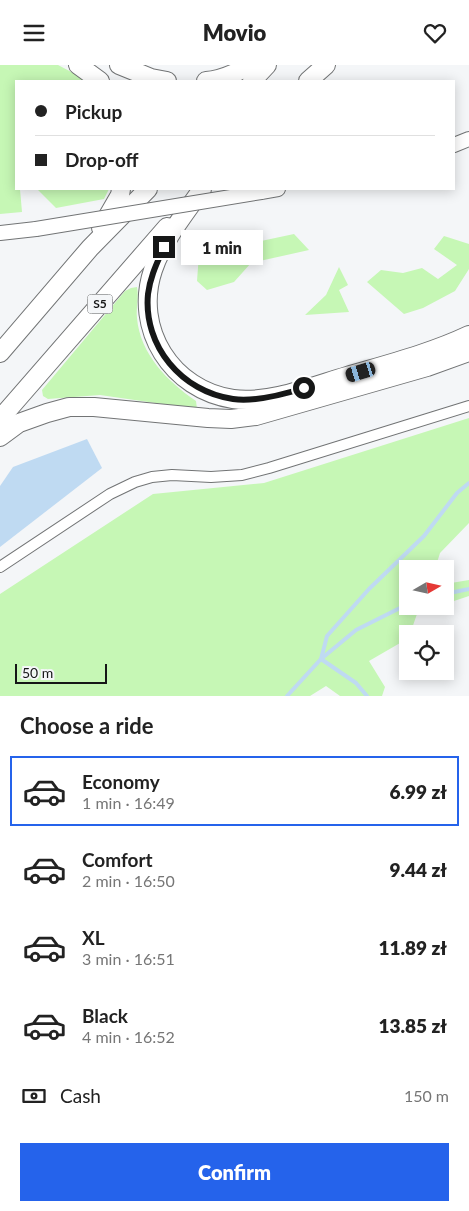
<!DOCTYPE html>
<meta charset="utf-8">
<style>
:root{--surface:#fff;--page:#f2f2f2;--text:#222;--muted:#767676;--line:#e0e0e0;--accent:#2563eb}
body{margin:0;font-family:Lato,sans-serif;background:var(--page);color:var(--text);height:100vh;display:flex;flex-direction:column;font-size:19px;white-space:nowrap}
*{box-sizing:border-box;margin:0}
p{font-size:16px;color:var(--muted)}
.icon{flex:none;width:28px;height:28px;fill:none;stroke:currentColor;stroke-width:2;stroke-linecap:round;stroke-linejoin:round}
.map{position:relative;height:631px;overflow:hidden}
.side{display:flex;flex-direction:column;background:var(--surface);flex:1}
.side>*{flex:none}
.banner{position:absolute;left:15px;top:15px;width:440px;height:110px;border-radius:0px;box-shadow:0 2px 12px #0003;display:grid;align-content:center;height:110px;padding:0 20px;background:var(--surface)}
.needle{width:32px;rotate:81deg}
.controls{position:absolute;left:399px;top:495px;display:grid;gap:10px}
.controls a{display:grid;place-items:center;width:55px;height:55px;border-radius:0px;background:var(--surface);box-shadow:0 2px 12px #0003;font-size:25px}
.scale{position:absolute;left:15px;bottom:12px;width:92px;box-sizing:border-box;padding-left:5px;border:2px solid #161717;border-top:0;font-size:14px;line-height:18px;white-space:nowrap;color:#161717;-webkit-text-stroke:4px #f4f6f8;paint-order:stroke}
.end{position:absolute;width:22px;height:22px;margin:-11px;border:6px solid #161717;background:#fff;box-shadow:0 0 0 2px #fff}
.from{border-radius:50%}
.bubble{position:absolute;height:35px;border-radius:0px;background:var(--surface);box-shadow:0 2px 12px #0003;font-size:16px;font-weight:800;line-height:35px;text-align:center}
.car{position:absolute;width:15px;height:30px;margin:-15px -8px;border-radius:6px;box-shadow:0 0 4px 1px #0007;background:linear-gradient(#222 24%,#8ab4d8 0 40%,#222 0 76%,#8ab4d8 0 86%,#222 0)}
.banner b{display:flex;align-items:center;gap:18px;height:48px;font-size:19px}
.banner b+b{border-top:1px solid var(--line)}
.banner i{width:12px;height:12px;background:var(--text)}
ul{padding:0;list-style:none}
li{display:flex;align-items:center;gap:15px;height:70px;margin:0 10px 8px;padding:0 10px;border:2px solid transparent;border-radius:0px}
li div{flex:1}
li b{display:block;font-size:19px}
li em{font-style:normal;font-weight:800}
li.selected{border-color:var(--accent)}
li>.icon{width:45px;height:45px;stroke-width:1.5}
h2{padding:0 20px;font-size:22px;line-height:60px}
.pay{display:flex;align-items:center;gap:12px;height:55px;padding:0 20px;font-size:19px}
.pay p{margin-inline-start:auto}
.button{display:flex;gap:10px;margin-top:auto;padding:10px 20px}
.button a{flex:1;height:58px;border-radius:0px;background:var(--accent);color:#fff;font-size:20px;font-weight:800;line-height:58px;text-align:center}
header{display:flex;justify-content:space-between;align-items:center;height:65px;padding:0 20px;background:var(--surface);font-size:22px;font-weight:800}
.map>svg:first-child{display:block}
</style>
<header><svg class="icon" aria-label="menu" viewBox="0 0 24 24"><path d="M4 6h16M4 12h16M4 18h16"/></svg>Movio<svg class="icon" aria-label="heart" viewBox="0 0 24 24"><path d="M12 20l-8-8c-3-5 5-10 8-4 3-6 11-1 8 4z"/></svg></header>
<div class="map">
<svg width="469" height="631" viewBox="0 0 469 631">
<rect width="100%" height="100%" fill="#f4f6f8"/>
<g fill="#c6f7b5">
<polygon points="0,0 58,0 79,11 85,16 16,16 16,124 20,124 22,147 0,149"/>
<polygon points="37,124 109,124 104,134 56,143"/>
<polygon points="294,169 309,185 251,198 234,217 207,225 197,216 199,189"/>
<polygon points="444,171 469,179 469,204 455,226 423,243 404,249 367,217 381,205 403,208 422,203 438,214 457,200 434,184"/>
<polygon points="339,202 348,220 339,225 349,247 305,250 326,230"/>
<path d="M137,222C139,233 136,243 137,253C140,289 168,317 196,336L197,344L100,330L48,334L43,331L42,325L125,226L131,223Z"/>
<polygon points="469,353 469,458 440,488 435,504 408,504 408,541 440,541 417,549 410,569 408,569 407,574 369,596 385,622 382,631 340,631 326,621 310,631 0,631 0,529 153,429 264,418"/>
<polygon points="469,515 469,531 445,539 445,519"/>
</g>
<polygon fill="#bfdaf2" points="87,374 102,403 0,482 0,421 13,402"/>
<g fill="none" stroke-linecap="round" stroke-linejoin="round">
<g stroke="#bfdaf2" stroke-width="4">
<polyline points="445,529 469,524"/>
<polyline points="287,631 321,594 356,565 408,539"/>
<polyline points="367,631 356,618 321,594 327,571 369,524 424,471 457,428 469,418"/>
</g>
<g stroke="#727475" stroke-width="12">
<polyline id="street" points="0,502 110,429 135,417 152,412 172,410 211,412 242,410 269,403 469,341"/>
</g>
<g stroke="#727475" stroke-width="16">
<g id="secondary">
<polyline points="454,80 469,74"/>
<polyline points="261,127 278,124"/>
<polyline points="0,168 36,164"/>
</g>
</g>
<g stroke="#727475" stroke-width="20">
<g id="highway">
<polyline points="78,0 100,16"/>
<polyline points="119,0 151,13 167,16"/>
<path d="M206,16C222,15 238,7 250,0"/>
<polyline points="252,16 267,0"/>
<polyline points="308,16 326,0"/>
<path d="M202,124C185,149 163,175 153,205C133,264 172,325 233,334C269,339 313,321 347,311C388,299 431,288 469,270"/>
<polyline points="101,163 120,130 121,124"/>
<polyline points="0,288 90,183 148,124"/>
<polyline points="0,354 167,162"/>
<polyline points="0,372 19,358 47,348 69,342 94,342 208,353 231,354 256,351 427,302 469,287"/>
</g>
</g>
<use href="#street" stroke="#fff" stroke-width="10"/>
<use href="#secondary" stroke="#fff" stroke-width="14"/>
<use href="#highway" stroke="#fff" stroke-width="18"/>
<g stroke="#727475" stroke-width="16" stroke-linecap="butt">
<polyline id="secondary-bridge" points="36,164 261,127"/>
</g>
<use href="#secondary-bridge" stroke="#fff" stroke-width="14"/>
</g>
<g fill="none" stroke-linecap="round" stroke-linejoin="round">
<path stroke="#161717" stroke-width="6" d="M164,182C157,198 150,212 148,229C143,281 182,327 233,334C256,337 282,330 304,323"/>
</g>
<g text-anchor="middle" stroke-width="4" stroke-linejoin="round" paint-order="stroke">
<rect fill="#f4f6f8" stroke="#595a5a" stroke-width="1" x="87.5" y="229.5" width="25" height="19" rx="4"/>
<g font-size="12" font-weight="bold" fill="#161717">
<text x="100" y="243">S5</text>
</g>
</g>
</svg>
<div class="controls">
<a><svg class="needle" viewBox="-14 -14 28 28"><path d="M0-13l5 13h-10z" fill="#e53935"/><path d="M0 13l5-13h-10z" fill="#767676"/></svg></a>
<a><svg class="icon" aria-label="locate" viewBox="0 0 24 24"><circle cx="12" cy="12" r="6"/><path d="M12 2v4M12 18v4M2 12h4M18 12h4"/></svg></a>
</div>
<div class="scale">50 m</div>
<i class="end from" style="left:304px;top:323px"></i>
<i class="end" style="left:164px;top:182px"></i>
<div class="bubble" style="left:181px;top:165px;width:82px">1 min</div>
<i class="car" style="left:361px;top:307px;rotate:253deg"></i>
<div class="banner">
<b><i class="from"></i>Pickup</b>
<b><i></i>Drop-off</b>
</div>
</div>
<section class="side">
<h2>Choose a ride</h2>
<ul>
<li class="selected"><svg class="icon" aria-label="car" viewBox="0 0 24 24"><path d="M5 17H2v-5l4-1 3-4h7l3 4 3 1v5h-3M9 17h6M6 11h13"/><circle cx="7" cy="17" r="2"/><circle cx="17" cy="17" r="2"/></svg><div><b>Economy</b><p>1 min · 16:49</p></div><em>6.99 zł</em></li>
<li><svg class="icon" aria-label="car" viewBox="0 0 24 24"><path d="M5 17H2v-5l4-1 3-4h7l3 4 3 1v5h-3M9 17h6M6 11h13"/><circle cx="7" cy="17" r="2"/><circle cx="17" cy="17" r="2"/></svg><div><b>Comfort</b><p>2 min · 16:50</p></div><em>9.44 zł</em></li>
<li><svg class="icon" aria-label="car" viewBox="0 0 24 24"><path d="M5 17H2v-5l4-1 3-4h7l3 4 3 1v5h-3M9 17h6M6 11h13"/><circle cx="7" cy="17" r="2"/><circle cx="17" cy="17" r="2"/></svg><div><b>XL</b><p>3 min · 16:51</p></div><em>11.89 zł</em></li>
<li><svg class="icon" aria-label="car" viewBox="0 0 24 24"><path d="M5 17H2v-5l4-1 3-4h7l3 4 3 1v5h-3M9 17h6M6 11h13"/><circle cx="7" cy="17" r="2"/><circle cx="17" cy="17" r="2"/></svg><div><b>Black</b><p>4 min · 16:52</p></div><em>13.85 zł</em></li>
</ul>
<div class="pay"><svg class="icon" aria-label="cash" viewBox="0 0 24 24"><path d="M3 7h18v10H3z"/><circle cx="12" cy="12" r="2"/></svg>Cash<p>150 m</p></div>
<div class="button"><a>Confirm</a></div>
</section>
